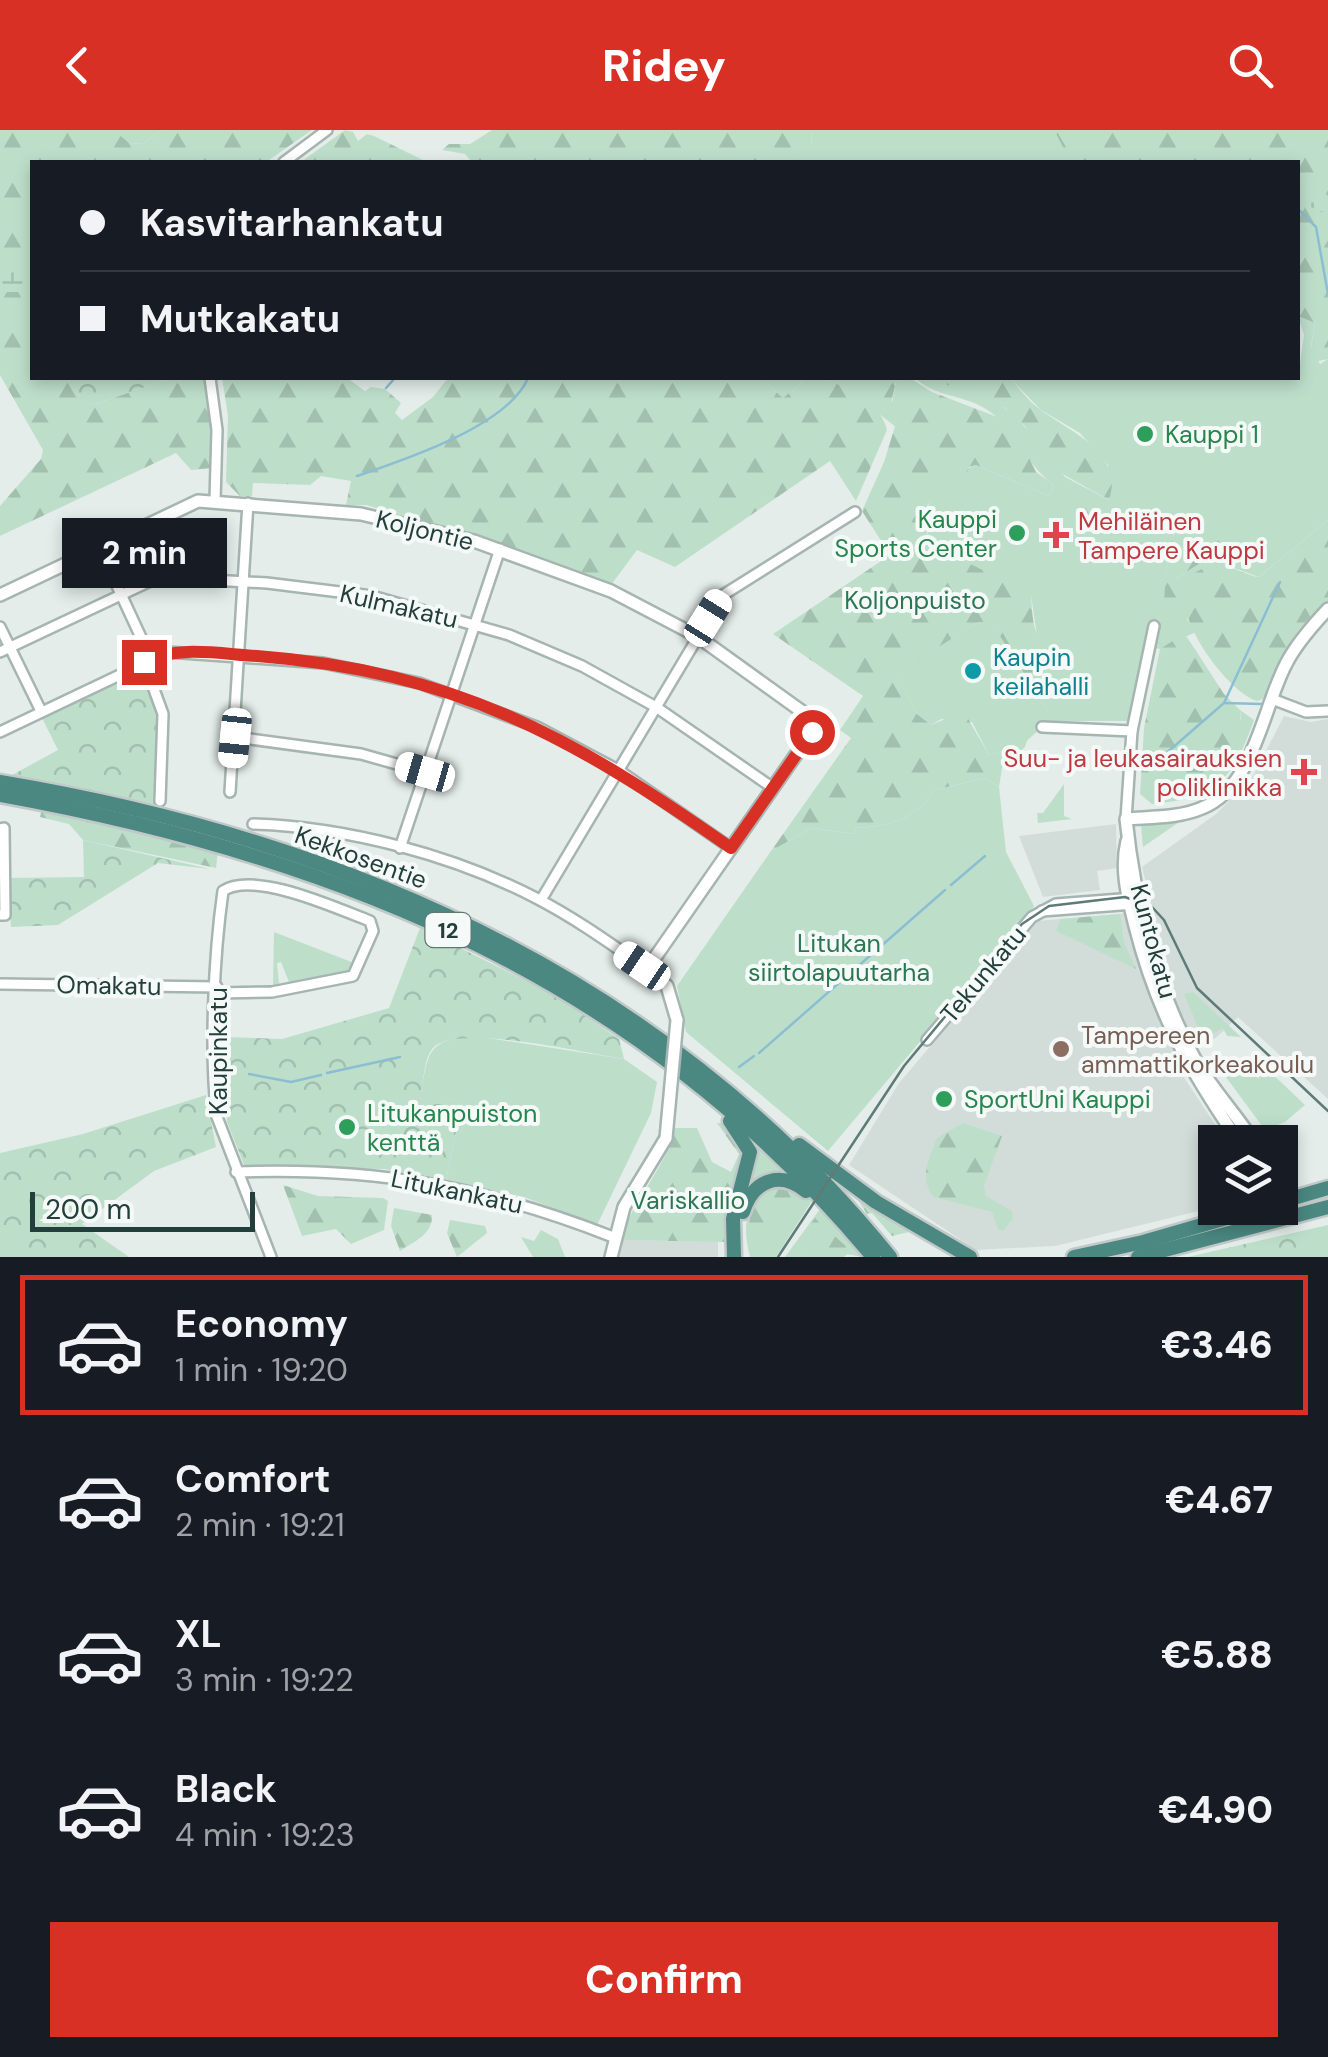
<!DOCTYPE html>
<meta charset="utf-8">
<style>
:root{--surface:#171b24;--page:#20242c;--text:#f1f3f6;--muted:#9ea1a6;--line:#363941;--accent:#d93025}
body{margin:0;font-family:"DM Sans",sans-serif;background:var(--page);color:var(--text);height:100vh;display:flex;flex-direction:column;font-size:38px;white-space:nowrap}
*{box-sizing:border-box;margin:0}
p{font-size:32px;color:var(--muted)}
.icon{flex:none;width:55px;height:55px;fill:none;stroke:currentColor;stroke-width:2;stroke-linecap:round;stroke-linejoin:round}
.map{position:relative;height:1127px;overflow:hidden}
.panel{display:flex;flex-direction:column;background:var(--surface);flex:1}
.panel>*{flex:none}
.banner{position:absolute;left:30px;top:30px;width:1270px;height:220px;border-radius:0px;box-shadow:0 5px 15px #0003;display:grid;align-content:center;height:220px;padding:0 50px;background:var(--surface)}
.buttons{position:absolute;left:1198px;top:995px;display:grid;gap:20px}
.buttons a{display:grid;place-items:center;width:100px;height:100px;border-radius:0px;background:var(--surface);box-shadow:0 5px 15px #0003;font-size:50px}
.scale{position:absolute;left:30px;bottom:25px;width:225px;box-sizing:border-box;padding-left:10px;border:5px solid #233f3b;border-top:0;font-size:28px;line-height:35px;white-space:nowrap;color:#233f3b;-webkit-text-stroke:8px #f5faf8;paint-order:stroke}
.end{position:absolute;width:45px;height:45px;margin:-22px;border:12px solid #d93025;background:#fff;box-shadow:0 0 0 5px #fff}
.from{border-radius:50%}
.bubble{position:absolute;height:70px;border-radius:0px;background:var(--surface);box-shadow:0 5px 15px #0003;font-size:32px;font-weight:800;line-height:70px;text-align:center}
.car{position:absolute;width:30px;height:60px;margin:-30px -15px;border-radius:12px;box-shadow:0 0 8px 2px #0007;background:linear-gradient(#fff 24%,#345 0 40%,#fff 0 76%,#345 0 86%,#fff 0)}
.banner b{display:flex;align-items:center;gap:35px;height:95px;font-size:38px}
.banner b+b{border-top:2px solid var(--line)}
.banner i{width:25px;height:25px;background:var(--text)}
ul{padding:18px 0 0;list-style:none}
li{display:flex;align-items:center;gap:30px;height:140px;margin:0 20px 15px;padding:0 30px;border:5px solid transparent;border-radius:0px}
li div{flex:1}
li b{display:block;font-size:38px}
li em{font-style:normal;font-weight:800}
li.current{border-color:var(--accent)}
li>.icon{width:90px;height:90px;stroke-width:1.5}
.primary-button{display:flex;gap:20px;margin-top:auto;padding:20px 50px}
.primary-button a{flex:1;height:115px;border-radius:0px;background:var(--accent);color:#fff;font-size:40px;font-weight:800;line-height:115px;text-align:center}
header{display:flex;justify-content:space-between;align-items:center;height:130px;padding:0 50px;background:var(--accent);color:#fff;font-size:45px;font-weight:800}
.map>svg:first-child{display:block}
</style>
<header><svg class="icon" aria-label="back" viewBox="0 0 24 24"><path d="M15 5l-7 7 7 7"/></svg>Ridey<svg class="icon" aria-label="search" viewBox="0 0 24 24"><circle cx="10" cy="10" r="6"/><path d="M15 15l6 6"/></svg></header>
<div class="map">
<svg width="1328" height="1127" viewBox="0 0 1328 1127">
<defs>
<pattern id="forest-firs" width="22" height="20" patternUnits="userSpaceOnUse" patternTransform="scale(2.5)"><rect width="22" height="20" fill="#bddfca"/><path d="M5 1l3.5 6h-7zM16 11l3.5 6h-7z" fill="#a2c0ae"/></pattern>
<pattern id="wetland-marsh" width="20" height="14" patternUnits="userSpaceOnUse" patternTransform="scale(2.5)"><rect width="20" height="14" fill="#bddfca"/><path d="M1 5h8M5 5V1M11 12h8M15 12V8" fill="none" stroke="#a2c0ae"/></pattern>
<pattern id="park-crowns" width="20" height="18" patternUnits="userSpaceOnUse" patternTransform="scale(2.5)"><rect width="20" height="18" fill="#bddfca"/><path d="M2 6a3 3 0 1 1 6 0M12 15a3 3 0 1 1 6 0" fill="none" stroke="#a2c0ae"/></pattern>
</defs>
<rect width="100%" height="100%" fill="#e4edea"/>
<g fill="#d2ddda">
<polygon points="1284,586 1311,592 1328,589 1328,969 1238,887 1217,907 1173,931 1227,1012 1215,1012 1215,1077 1055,1116 976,1120 849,1035 899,953 1037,791 1120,784 1150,769 1142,737 1216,684 1252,648"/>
<polygon points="1116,694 1117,738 1097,741 1100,760 1043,767 1019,706"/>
<polygon points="620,1110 718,1111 718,1127 619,1127"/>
</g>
<g fill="#bddfca" fill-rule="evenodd">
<polygon points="114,0 161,0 144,13 129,14"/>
<polygon points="812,0 1054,0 1086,32 791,32 793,26 811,16"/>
<path d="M1298,186L1315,193L1311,217L1320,234L1328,229V390L1259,447L1226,435L1187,489L1196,502L1160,519L1145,516L1130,591H1049L1022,615L989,625L972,592L941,589L931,595L917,584L895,542L979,492L991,491L1048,581L1031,465L934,416C910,379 941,349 976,335L1049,366L1054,355C1026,336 1014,296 986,279C962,264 937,268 915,248H930L994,271L1016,286L1065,347L1109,370L1108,335L1080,303L1041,280L1010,248H1298L1304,205ZM1175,399L1228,427H1210L1175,449L1164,494L1167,435Z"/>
<polygon points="760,248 807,248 783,268"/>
<polygon points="817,248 850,248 892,272 897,248 910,248 896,297 844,257"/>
<path d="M1240,580L1254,590C1232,651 1217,668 1152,674L1140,664L1184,658L1241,589Z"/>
<path d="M985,648L999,657L1006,722L1034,776L828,1021L686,902L677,856L771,721L812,698L854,704L856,698C892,696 914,689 935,660Z"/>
<polygon points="1064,654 1064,686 1072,689 1038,693 1037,683 1043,683"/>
<polygon points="1182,687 1182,690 1143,717 1141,696"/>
<polygon points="274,802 354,833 349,841 289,852 281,832 277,833 279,854 273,856"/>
<polygon points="1193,862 1241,907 1227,906 1223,898 1203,909 1184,864"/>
<path d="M475,906L624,929L657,952L651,983L597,1095L524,1067L446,1050L462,973L421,963C429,920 428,910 475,906Z"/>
<polygon points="1230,933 1247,937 1258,948 1267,939 1305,975 1285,992 1265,1000 1220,939"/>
<polygon points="755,1013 786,1040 775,1044 740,1088 742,1127 738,1127 737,1081"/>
<path d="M768,1057L799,1059L812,1071L776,1127H750C743,1100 743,1074 768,1057Z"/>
<polygon points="820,1079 862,1127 797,1114 807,1127 785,1127"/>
<polygon points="541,1100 558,1109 565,1127 533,1127 521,1107 534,1111"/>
</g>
<g fill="url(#forest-firs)">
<polygon points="0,0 114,0 130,14 144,13 161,0 312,0 266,32 32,32 32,248 70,248 95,274 171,248 205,248 213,298 212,338 191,340 176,323 0,406 0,376 41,329 43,320 0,245"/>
<polygon points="345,0 353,2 358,11 367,4 374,6 427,32 301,32"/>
<polygon points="492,0 812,0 811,16 793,27 791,32 472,32 465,24 442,20 449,14 470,14"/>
<polygon points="1054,0 1328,0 1328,229 1314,232 1310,225 1315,193 1298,186 1298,32 1086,32 1063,17"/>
<path d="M222,248H347L365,261L371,257L385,259L401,273L395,283L402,290L433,267L448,248H760L783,268L807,248C835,248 881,270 887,300L856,371L830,331L675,437L637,420L611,455L515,418L366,375H346L351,351L321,346L310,355L253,353L252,366H240L226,352L228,286Z"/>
<polygon points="850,248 897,248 890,277"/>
<path d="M910,248L932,262L1000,288L1019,308L1036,342L1054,355L1049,366L976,335L969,337L964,352L950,350C929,373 912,382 934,416L1031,464C1032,477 1032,493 1037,504C1050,530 1064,548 1055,579L1048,581L991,492H979L896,543L917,584L931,595L952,586L967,587L989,625L1022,615L1028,608L1025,617L1002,638L999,657L985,648L935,660C914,689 892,696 856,698L854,704L812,698L771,721L851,608L840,600L863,566L773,504L890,425L862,381L884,332Z"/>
<path d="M930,248H1010C1019,258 1027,269 1037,277C1067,301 1125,321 1109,370L1050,337L1024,295L1005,278Z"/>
<polygon points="1073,367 1108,383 1109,387 1103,392 1070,375"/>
<path d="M1185,388L1213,402L1229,427H1210L1175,449L1178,490L1164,494C1164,469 1165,402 1185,388Z"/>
<path d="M1328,390V472C1290,501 1282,525 1266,568L1257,571C1219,559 1135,436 1222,436C1234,436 1247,446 1259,447Z"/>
<path d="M1179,507H1187L1224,564L1240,580C1247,635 1189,667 1140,664L1144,598L1160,519Z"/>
<polygon points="42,679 218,721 216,738 83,710 69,694 40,687"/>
<polygon points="1120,784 1124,812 1136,839 1056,801 1061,789"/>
<path d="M717,993H723L743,1020C740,1052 726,1080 726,1112L620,1110C633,1069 665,1040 675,998H697L712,1032L731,1042L739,1024Z"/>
<path d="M963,993L1002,1006L984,1056L986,1066L1012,1081L1013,1089L1003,1101L998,1099L992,1082L933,1067C919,1047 929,1028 937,1008Z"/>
<polygon points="283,1055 318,1066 383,1068 388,1071 384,1100 351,1114 336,1099 302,1106"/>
<path d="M778,1055L788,1058L794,1079L772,1112L757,1117L748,1106C749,1083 754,1063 778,1055Z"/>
<polygon points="854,1064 863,1067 913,1101 892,1106 872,1083 867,1084"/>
<path d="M394,1078L432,1085C433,1104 415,1111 400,1121L391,1096Z"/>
<polygon points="815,1088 851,1121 844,1127 807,1127 796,1114"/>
<polygon points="450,1090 485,1096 487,1103 457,1127 447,1103"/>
</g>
<g fill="url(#wetland-marsh)">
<polygon points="1298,56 1328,65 1328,85 1298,71"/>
<polygon points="0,133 18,136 31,150 26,162 0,162"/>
</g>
<g fill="url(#park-crowns)">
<polygon points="70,248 171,248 95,274 83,270"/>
<polygon points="143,535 159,585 157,675 12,645 58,620 41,586"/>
<polygon points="83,710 210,739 158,733 58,795 11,797 8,748 84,747"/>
<path d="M420,798L553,864L619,909L624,929C589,924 455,892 433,918C424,928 424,949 421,962L462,973L446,1050L384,1039L245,1037L227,992L225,907L282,909L389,878Z"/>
<polygon points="206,965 216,1017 154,1041 82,1094 129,1127 0,1127 0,1023 83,1004"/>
<polygon points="1328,1095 1328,1127 1188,1127"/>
</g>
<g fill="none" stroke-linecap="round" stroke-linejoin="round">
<g stroke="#8cbed3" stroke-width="2.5">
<polyline points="1298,79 1316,97 1328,164"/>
<polyline points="386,258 395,248"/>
<path d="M357,346C404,330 508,296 528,248"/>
<polyline points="1224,573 1262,574"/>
<polyline points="1163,626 1224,573 1280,452"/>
<polyline points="951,755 985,726"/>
<polyline points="759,923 945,760"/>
<polyline points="739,937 754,926"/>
<polyline points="327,943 400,927"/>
<polyline points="249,944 291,952 321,945"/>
</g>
<g stroke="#a6b5b2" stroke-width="14">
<g id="minor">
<polyline points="284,32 327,0"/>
<polyline points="210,248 217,300 215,371"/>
<polyline points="100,419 151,529"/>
<polyline points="0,497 41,581"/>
<polyline points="0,522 159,447 267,453 372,466 509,505 582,536 656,577 773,658"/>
<polyline points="144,532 163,584 160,671"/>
<polyline points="1272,569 1306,582 1328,581"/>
<polyline points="1042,597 1132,601"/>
<polyline points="0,602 168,522 323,533 419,553 537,597 618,640 731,718"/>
<polyline points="235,607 361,624 425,642"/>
<polyline points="230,662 248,373"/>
<polyline points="1126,689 1132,601 1154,496"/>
<path d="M253,694C347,697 453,725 536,768C575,788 611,814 647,839"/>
<polyline points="0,699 4,698 5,785 0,785"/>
<polyline points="400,718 500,419"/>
<polyline points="541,770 723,465 855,382"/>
<polyline points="1042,781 1134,774"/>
<polyline points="0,854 217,857"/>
<path d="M217,863L272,862L353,846L373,801L370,791C338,779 254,740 223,761C214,825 209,923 217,987L271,1127"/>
<polyline points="927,910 1032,787 1056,774 1134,768"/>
<path d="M236,1042C374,1037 484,1056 613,1107"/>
</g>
</g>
<g stroke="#a6b5b2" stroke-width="16">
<g id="tertiary">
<polyline points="0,465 198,371 361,384 474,411 611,461 697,506 818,593 647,839 667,856 677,890"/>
<path d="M1127,711C1120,740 1128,768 1135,796C1157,883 1189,939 1239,1012"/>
<path d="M1254,1012C1236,984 1213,960 1196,931C1156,861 1134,768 1126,689C1150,687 1179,688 1202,678C1254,658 1263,577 1286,534C1296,514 1312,496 1328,479"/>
<polyline points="611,1127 624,1077 666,1008"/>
</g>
</g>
<g stroke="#c1c9c8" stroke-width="19">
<g id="trunk">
<path d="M0,652C347,710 665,848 890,1127"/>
<path d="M0,665C344,727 646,852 873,1127"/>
<polyline points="730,991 750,1022 733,1089 734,1127"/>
<polyline points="799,1015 876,1072 970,1127"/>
<polyline points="1280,1072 1328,1058"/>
<path d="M743,1082C753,1050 780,1040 806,1061"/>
<polyline points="1074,1127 1143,1112 1261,1078"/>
<polyline points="1138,1127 1328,1077"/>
</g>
</g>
<use href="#minor" stroke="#fff" stroke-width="9"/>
<use href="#tertiary" stroke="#fff" stroke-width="11"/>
<use href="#trunk" stroke="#4b8882" stroke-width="14"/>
<polyline stroke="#5e7b77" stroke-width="2.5" points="778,1127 904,936 1022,794 1049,776 1125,767 1152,777 1164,790 1197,858 1328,981"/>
<g stroke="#a6b5b2" stroke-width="16" stroke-linecap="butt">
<polyline id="tertiary-bridge" points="666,1008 677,890"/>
</g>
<use href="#tertiary-bridge" stroke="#fff" stroke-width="11"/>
</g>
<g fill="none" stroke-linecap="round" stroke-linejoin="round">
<path stroke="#d93025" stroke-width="12" d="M144,532C178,515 220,524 257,526C454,541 573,607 731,718L812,602"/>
</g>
<g fill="#2e9e5b" stroke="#f5faf8" stroke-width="4">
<circle cx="1145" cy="304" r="10"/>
<circle cx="1017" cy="403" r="10"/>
<circle cx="944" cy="969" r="10"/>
<circle cx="347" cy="997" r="10"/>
</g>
<g fill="#e0444e" stroke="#f5faf8" stroke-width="4">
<path d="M1051 390h10v10h10v10h-10v10h-10v-10h-10v-10h10z"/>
<path d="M1299 627h10v10h10v10h-10v10h-10v-10h-10v-10h10z"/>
</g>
<circle fill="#0f9aa8" stroke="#f5faf8" stroke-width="4" cx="973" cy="541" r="10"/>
<circle fill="#8d6e63" stroke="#f5faf8" stroke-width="4" cx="1061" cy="919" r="10"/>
<g text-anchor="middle" stroke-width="8" stroke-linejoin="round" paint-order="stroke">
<rect fill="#f5faf8" stroke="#627774" stroke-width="2.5" x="425.5" y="783" width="45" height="34" rx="8"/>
<g font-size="22" font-weight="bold" fill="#233f3b">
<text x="448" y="808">12</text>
</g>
<g font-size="25" fill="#27864d" stroke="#f5faf8" text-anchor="start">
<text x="1165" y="313">Kauppi 1</text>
<text x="997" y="398" text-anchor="end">Kauppi<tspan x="997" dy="29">Sports Center</tspan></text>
<text x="964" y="978">SportUni Kauppi</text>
<text x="367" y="992">Litukanpuiston<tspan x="367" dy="29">kenttä</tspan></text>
</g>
<g font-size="25" fill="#be3a42" stroke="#f5faf8" text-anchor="start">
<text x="1078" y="400">Mehiläinen<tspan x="1078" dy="29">Tampere Kauppi</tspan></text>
<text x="1282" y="637" text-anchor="end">Suu- ja leukasairauksien<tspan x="1282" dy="29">poliklinikka</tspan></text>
</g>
<g font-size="25" fill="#233f3b" stroke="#f5faf8">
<text transform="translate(425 400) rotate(14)" y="9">Koljontie</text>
<text transform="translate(399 476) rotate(13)" y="9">Kulmakatu</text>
<text transform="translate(361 727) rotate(20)" y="9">Kekkosentie</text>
<text transform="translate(1154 811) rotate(75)" y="9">Kuntokatu</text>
<text transform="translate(983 844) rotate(-50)" y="9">Tekunkatu</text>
<text transform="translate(109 855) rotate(1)" y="9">Omakatu</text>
<text transform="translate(218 921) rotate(-90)" y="9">Kaupinkatu</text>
<text transform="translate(457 1061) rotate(12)" y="9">Litukankatu</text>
</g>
<g font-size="25" fill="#2c7753" stroke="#f5faf8">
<text x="915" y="479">Koljonpuisto</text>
<text x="839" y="822">Litukan<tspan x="839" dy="29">siirtolapuutarha</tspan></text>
<text x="688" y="1079">Variskallio</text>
</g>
<g font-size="25" fill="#0d838f" stroke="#f5faf8" text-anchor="start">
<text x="993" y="536">Kaupin<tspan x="993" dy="29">keilahalli</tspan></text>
</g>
<g font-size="25" fill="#785e54" stroke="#f5faf8" text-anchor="start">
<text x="1081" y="914">Tampereen<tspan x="1081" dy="29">ammattikorkeakoulu</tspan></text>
</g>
</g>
</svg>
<div class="buttons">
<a><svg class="icon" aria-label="layers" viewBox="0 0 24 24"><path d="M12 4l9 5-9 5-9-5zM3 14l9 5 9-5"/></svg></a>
</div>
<div class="scale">200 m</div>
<i class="end from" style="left:812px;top:602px"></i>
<i class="end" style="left:144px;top:532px"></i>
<div class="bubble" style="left:62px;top:388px;width:165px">2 min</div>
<i class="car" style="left:708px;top:488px;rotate:32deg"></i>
<i class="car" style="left:235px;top:608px;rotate:186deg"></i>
<i class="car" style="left:425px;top:642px;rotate:286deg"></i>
<i class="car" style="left:642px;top:836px;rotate:304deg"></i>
<div class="banner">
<b><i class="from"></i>Kasvitarhankatu</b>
<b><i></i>Mutkakatu</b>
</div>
</div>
<section class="panel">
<ul>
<li class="current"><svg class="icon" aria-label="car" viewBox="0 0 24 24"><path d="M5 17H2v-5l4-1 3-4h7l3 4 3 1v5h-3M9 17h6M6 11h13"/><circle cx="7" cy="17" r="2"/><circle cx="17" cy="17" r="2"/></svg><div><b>Economy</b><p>1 min · 19:20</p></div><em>€3.46</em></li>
<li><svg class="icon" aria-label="car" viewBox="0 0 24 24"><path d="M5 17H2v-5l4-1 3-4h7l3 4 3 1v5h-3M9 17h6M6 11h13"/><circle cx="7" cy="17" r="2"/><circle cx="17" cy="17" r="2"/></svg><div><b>Comfort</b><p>2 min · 19:21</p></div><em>€4.67</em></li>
<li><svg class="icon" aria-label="car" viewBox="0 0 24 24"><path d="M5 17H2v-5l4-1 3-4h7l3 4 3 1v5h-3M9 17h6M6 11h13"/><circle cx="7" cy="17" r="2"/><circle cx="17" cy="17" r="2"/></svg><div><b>XL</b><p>3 min · 19:22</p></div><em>€5.88</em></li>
<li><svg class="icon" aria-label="car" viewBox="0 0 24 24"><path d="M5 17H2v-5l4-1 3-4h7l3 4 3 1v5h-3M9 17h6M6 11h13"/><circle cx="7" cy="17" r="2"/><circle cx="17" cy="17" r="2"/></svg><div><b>Black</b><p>4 min · 19:23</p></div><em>€4.90</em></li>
</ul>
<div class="primary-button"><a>Confirm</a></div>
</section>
